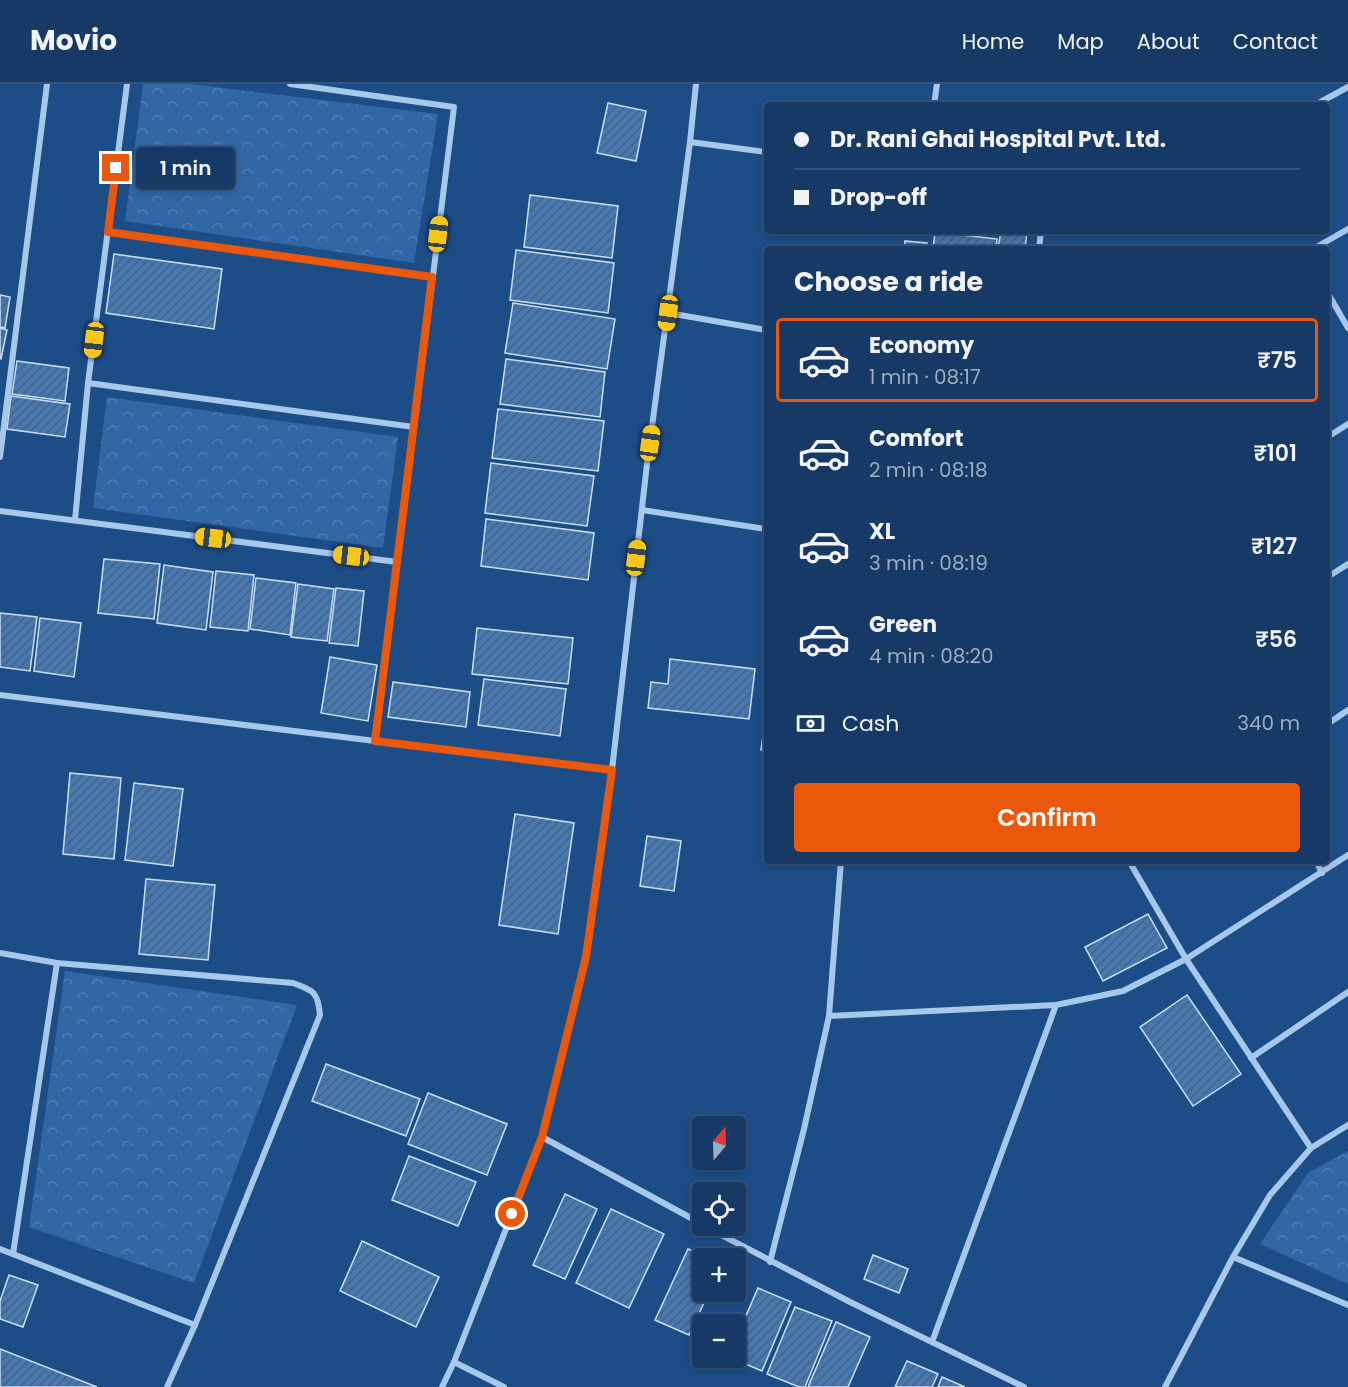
<!DOCTYPE html>
<meta charset="utf-8">
<style>
:root{--surface:#163a65;--page:#1f416b;--text:#f1f3f6;--muted:#9eadbf;--line:#355479;--accent:#ea580c}
body{margin:0;font-family:Poppins,sans-serif;background:var(--page);color:var(--text);height:100vh;display:flex;flex-direction:column;font-size:22px;white-space:nowrap}
*{box-sizing:border-box;margin:0}
p{font-size:20px;color:var(--muted)}
.icon{flex:none;width:33px;height:33px;fill:none;stroke:currentColor;stroke-width:2;stroke-linecap:round;stroke-linejoin:round}
.map{position:relative;flex:1;overflow:hidden}
.side{position:absolute;left:764px;top:162px;width:566px;height:618px;display:flex;flex-direction:column;background:var(--surface);border-radius:6px;box-shadow:0 3px 9px #0003,0 0 0 2px var(--line)}
.side>*{flex:none}
.guide{position:absolute;left:764px;top:18px;width:566px;height:132px;border-radius:6px;box-shadow:0 3px 9px #0003,0 0 0 2px var(--line);display:grid;align-content:center;height:132px;padding:0 30px;background:var(--surface)}
.needle{width:39px;rotate:19deg}
.buttons{position:absolute;left:692px;top:1032px;display:grid;gap:12px}
.buttons a{display:grid;place-items:center;width:54px;height:54px;border-radius:6px;background:var(--surface);box-shadow:0 3px 9px #0003,0 0 0 2px var(--line);font-size:30px}
.end{position:absolute;width:27px;height:27px;margin:-14px;border:8px solid #ea580c;background:#fff;box-shadow:0 0 0 3px #fff}
.from{border-radius:50%}
.bubble{position:absolute;height:42px;border-radius:6px;background:var(--surface);box-shadow:0 3px 9px #0003,0 0 0 2px var(--line);font-size:20px;font-weight:600;line-height:42px;text-align:center}
.car{position:absolute;width:18px;height:36px;margin:-18px -9px;border-radius:8px;box-shadow:0 0 4px 2px #0007;background:linear-gradient(#f5c518 24%,#345 0 40%,#f5c518 0 76%,#345 0 86%,#f5c518 0)}
.guide b{display:flex;align-items:center;gap:21px;height:57px;font-size:22px}
.guide b+b{border-top:2px solid var(--line)}
.guide i{width:15px;height:15px;background:var(--text)}
ul{padding:0;list-style:none}
li{display:flex;align-items:center;gap:18px;height:84px;margin:0 12px 9px;padding:0 18px;border:3px solid transparent;border-radius:6px}
li div{flex:1}
li b{display:block;font-size:22px}
li em{font-style:normal;font-weight:600}
li.selected{border-color:var(--accent)}
li>.icon{width:54px;height:54px;stroke-width:1.5}
h2{padding:0 30px;font-size:27px;line-height:72px}
.pay{display:flex;align-items:center;gap:15px;height:66px;padding:0 30px;font-size:22px}
.pay p{margin-inline-start:auto}
.cta{display:flex;gap:12px;margin-top:auto;padding:12px 30px}
.cta a{flex:1;height:69px;border-radius:6px;background:var(--accent);color:#fff;font-size:24px;font-weight:600;line-height:69px;text-align:center}
header{display:flex;align-items:center;gap:36px;box-sizing:border-box;height:84px;padding:0 30px;background:var(--surface);border-bottom:2px solid var(--line)}
header strong{font-size:28px}
nav{display:flex;gap:33px;margin-inline-start:auto;font-size:21px}
.map>svg:first-child{display:block}
</style>
<header>
<strong>Movio</strong>
<nav><a>Home</a><a>Map</a><a>About</a><a>Contact</a></nav>
</header>
<div class="map">
<svg width="1348" height="1303" viewBox="0 0 1348 1303">
<defs>
<pattern id="forest-crowns" width="20" height="18" patternUnits="userSpaceOnUse" patternTransform="scale(1.5)"><rect width="20" height="18" fill="#3167a5"/><path d="M2 6a3 3 0 1 1 6 0M12 15a3 3 0 1 1 6 0" fill="none" stroke="#507eb2"/></pattern>
<pattern id="building-hatch" width="6" height="6" patternUnits="userSpaceOnUse" patternTransform="scale(1.5)"><rect width="6" height="6" fill="#4677b0"/><path d="M-1 1l2-2M0 6l6-6M5 7l2-2" fill="none" stroke="#49627e"/></pattern>
</defs>
<rect width="100%" height="100%" fill="#1d4d87"/>
<g fill="url(#forest-crowns)">
<polygon points="143,0 191,0 438,30 414,179 125,137"/>
<polygon points="107,313 398,353 383,464 93,424"/>
<polygon points="65,887 297,921 194,1199 29,1143"/>
<polygon points="1348,1067 1348,1200 1260,1160 1308,1089"/>
</g>
<g fill="url(#building-hatch)" stroke="#cbe0f8" stroke-width="1.5">
<polygon points="608,19 646,27 636,77 597,69"/>
<polygon points="530,111 618,122 612,174 524,163"/>
<polygon points="1001,147 1027,147 1025,165 998,165"/>
<polygon points="935,148 997,155 996,165 933,165"/>
<polygon points="905,157 927,159 926,165 904,165"/>
<polygon points="516,166 614,179 608,229 510,216"/>
<polygon points="114,170 222,185 214,245 106,229"/>
<polygon points="0,211 10,213 5,244 0,243"/>
<polygon points="513,219 615,235 607,285 505,269"/>
<polygon points="0,244 7,246 1,275 0,274"/>
<polygon points="506,275 605,288 600,333 500,320"/>
<polygon points="17,277 69,284 65,317 12,310"/>
<polygon points="11,312 70,320 65,353 7,345"/>
<polygon points="498,325 604,337 598,387 492,374"/>
<polygon points="491,379 594,392 587,442 485,429"/>
<polygon points="486,435 594,449 588,496 481,482"/>
<polygon points="104,475 160,480 154,535 98,529"/>
<polygon points="164,481 213,488 206,546 157,539"/>
<polygon points="216,487 254,491 248,547 210,543"/>
<polygon points="256,494 296,499 290,551 250,545"/>
<polygon points="298,500 334,505 327,557 291,553"/>
<polygon points="336,504 364,507 358,562 329,559"/>
<polygon points="0,529 37,533 30,587 0,583"/>
<polygon points="40,534 81,539 74,593 34,587"/>
<polygon points="477,544 573,554 568,600 472,590"/>
<polygon points="330,573 377,581 368,637 321,629"/>
<polygon points="670,575 755,585 749,635 648,624 651,598 668,600"/>
<polygon points="484,595 566,605 560,652 478,641"/>
<polygon points="393,598 470,608 466,643 388,633"/>
<polygon points="766,631 766,667 761,666"/>
<polygon points="70,689 121,694 114,775 63,770"/>
<polygon points="134,699 183,705 173,782 125,776"/>
<polygon points="515,730 574,739 558,850 499,841"/>
<polygon points="647,752 681,757 674,807 640,802"/>
<polygon points="146,795 215,801 208,876 139,870"/>
<polygon points="1148,830 1167,864 1103,897 1085,863"/>
<polygon points="1187,911 1241,990 1193,1022 1140,943"/>
<polygon points="326,980 420,1015 406,1052 312,1017"/>
<polygon points="428,1009 507,1040 487,1091 408,1060"/>
<polygon points="409,1072 476,1098 458,1142 392,1116"/>
<polygon points="565,1110 597,1125 565,1195 533,1181"/>
<polygon points="611,1125 664,1150 629,1224 576,1199"/>
<polygon points="362,1157 439,1193 416,1243 340,1207"/>
<polygon points="688,1165 710,1174 702,1174 702,1208 709,1208 689,1251 655,1236"/>
<polygon points="873,1171 908,1185 899,1209 864,1195"/>
<polygon points="9,1191 38,1201 23,1243 0,1235 0,1217"/>
<polygon points="758,1204 791,1218 762,1287 731,1274 735,1274 735,1257"/>
<polygon points="795,1223 832,1237 805,1303 799,1303 767,1290"/>
<polygon points="836,1238 870,1253 848,1303 808,1303"/>
<polygon points="0,1265 97,1303 0,1303"/>
<polygon points="907,1277 938,1290 932,1303 895,1303"/>
<polygon points="942,1293 965,1303 938,1303"/>
</g>
<g fill="none" stroke-linecap="round" stroke-linejoin="round">
<g stroke="#a7c7eb" stroke-width="6">
<polyline points="290,0 454,23 375,657"/>
<polyline points="934,21 937,0"/>
<polyline points="1315,21 1348,3"/>
<polyline points="690,58 766,68"/>
<polyline points="108,148 432,193"/>
<polyline points="1039,165 1041,147"/>
<polyline points="1313,165 1348,145"/>
<polyline points="1326,206 1348,244"/>
<polyline points="668,229 766,246"/>
<polyline points="88,299 414,343"/>
<polyline points="1326,354 1348,340"/>
<polyline points="0,373 47,0"/>
<polyline points="642,426 766,445"/>
<polyline points="0,427 397,478"/>
<polyline points="75,436 88,299 127,0"/>
<polyline points="1326,494 1348,480"/>
<polyline points="0,611 612,686"/>
<polyline points="1326,641 1348,626"/>
<polyline points="1129,777 1186,875 1311,1064"/>
<polyline points="1316,777 1322,789"/>
<path d="M0,869L57,879L293,899C314,907 318,908 320,931L195,1241L167,1303"/>
<polyline points="829,932 841,777"/>
<polyline points="1251,974 1348,908"/>
<polyline points="1348,1041 1311,1064 1270,1111 1233,1173 1348,1221"/>
<polyline points="542,1053 702,1140"/>
<polyline points="704,1142 852,1219 1024,1303"/>
<polyline points="0,1165 195,1241"/>
<polyline points="13,1170 57,879"/>
<polyline points="770,1178 804,1045 829,932 1056,921 1123,907 1186,875 1348,771"/>
<polyline points="932,1258 1056,921"/>
<polyline points="454,1278 504,1303"/>
<polyline points="442,1303 454,1278 542,1053 586,873 612,686 647,380 690,58 696,0"/>
<polyline points="1165,1303 1233,1173"/>
</g>
</g>
<g fill="none" stroke-linecap="round" stroke-linejoin="round">
<polyline stroke="#ea580c" stroke-width="8" points="116,84 108,148 432,193 375,657 612,686 586,873 542,1053 512,1130"/>
</g>
</svg>
<div class="buttons">
<a><svg class="needle" viewBox="-14 -14 28 28"><path d="M0-13l5 13h-10z" fill="#e53935"/><path d="M0 13l5-13h-10z" fill="#9eadbf"/></svg></a>
<a><svg class="icon" aria-label="locate" viewBox="0 0 24 24"><circle cx="12" cy="12" r="6"/><path d="M12 2v4M12 18v4M2 12h4M18 12h4"/></svg></a>
<a>+</a>
<a>−</a>
</div>
<i class="end from" style="left:512px;top:1130px"></i>
<i class="end" style="left:116px;top:84px"></i>
<div class="bubble" style="left:136px;top:63px;width:99px">1 min</div>
<i class="car" style="left:438px;top:150px;rotate:7deg"></i>
<i class="car" style="left:668px;top:229px;rotate:188deg"></i>
<i class="car" style="left:94px;top:256px;rotate:187deg"></i>
<i class="car" style="left:650px;top:359px;rotate:8deg"></i>
<i class="car" style="left:213px;top:454px;rotate:277deg"></i>
<i class="car" style="left:351px;top:472px;rotate:277deg"></i>
<i class="car" style="left:636px;top:474px;rotate:7deg"></i>
<div class="guide">
<b><i class="from"></i>Dr. Rani Ghai Hospital Pvt. Ltd.</b>
<b><i></i>Drop-off</b>
</div>
<section class="side">
<h2>Choose a ride</h2>
<ul>
<li class="selected"><svg class="icon" aria-label="car" viewBox="0 0 24 24"><path d="M5 17H2v-5l4-1 3-4h7l3 4 3 1v5h-3M9 17h6M6 11h13"/><circle cx="7" cy="17" r="2"/><circle cx="17" cy="17" r="2"/></svg><div><b>Economy</b><p>1 min · 08:17</p></div><em>₹75</em></li>
<li><svg class="icon" aria-label="car" viewBox="0 0 24 24"><path d="M5 17H2v-5l4-1 3-4h7l3 4 3 1v5h-3M9 17h6M6 11h13"/><circle cx="7" cy="17" r="2"/><circle cx="17" cy="17" r="2"/></svg><div><b>Comfort</b><p>2 min · 08:18</p></div><em>₹101</em></li>
<li><svg class="icon" aria-label="car" viewBox="0 0 24 24"><path d="M5 17H2v-5l4-1 3-4h7l3 4 3 1v5h-3M9 17h6M6 11h13"/><circle cx="7" cy="17" r="2"/><circle cx="17" cy="17" r="2"/></svg><div><b>XL</b><p>3 min · 08:19</p></div><em>₹127</em></li>
<li><svg class="icon" aria-label="car" viewBox="0 0 24 24"><path d="M5 17H2v-5l4-1 3-4h7l3 4 3 1v5h-3M9 17h6M6 11h13"/><circle cx="7" cy="17" r="2"/><circle cx="17" cy="17" r="2"/></svg><div><b>Green</b><p>4 min · 08:20</p></div><em>₹56</em></li>
</ul>
<div class="pay"><svg class="icon" aria-label="cash" viewBox="0 0 24 24"><path d="M3 7h18v10H3z"/><circle cx="12" cy="12" r="2"/></svg>Cash<p>340 m</p></div>
<div class="cta"><a>Confirm</a></div>
</section>
</div>
